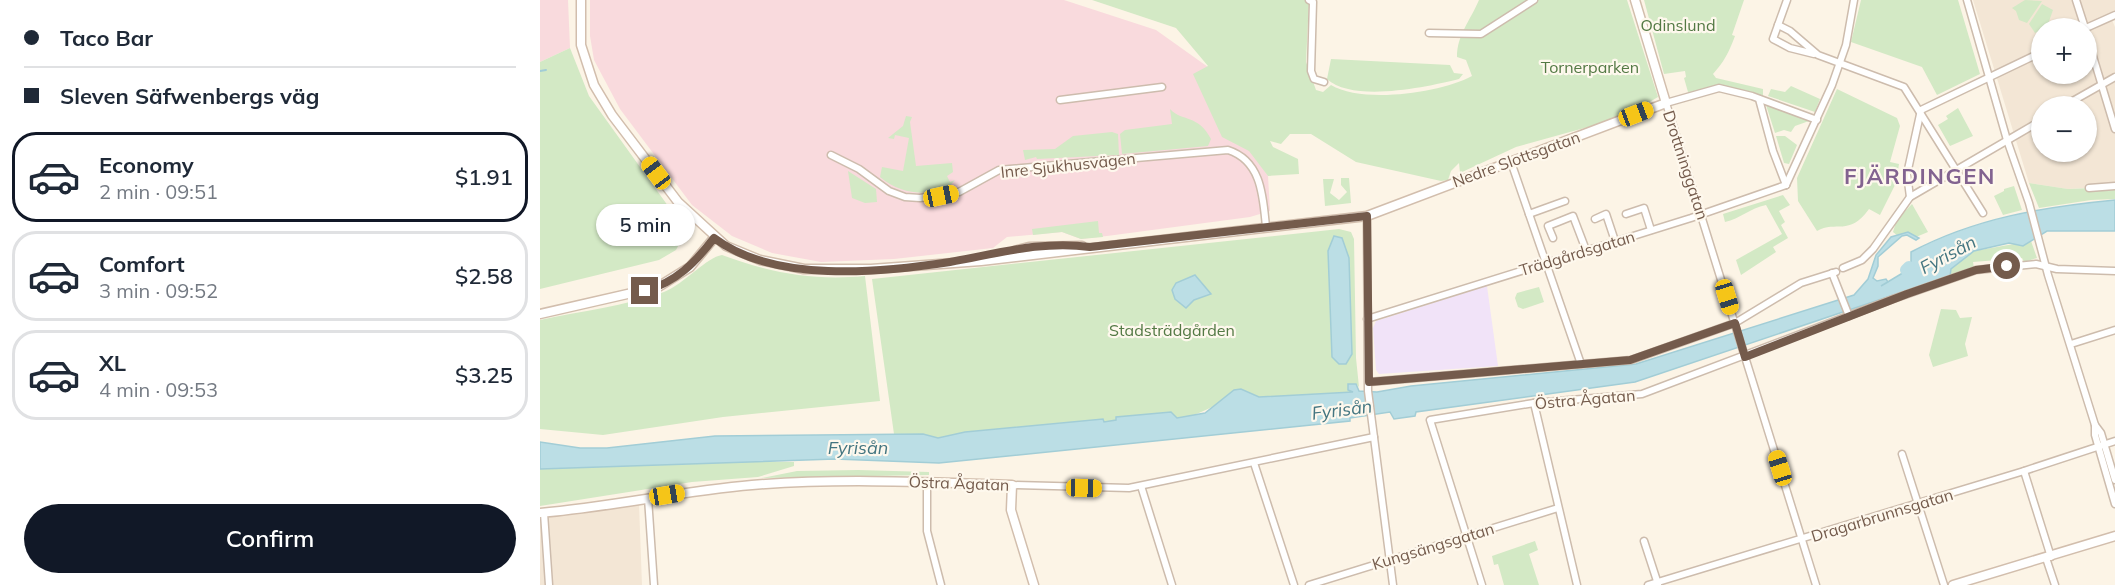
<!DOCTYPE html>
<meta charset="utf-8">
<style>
:root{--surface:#fff;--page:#f2f2f3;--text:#1f2937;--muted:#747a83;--line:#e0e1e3;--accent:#111827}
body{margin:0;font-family:Mulish,sans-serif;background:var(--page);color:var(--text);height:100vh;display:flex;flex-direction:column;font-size:22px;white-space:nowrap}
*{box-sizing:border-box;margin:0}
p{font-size:20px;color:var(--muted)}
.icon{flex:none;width:33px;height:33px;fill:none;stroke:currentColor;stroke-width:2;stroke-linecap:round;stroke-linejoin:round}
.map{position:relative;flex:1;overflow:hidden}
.drawer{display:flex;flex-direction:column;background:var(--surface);width:540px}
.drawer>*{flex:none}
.top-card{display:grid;align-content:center;height:132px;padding:0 24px;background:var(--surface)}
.fabs{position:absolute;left:1491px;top:18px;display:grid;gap:12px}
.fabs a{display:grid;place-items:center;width:66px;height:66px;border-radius:50%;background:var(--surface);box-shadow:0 2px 4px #0004;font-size:30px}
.end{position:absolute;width:27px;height:27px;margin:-14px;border:8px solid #745b4c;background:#fff;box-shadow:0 0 0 3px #fff}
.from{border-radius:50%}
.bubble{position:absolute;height:42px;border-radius:21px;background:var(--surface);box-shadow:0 2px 4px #0004;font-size:20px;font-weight:600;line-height:42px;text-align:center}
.car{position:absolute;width:18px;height:36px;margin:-18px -9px;border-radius:8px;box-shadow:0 0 4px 2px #0007;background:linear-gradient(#f5c518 24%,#345 0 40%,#f5c518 0 76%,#345 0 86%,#f5c518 0)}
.top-card b{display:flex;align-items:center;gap:21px;height:57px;font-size:22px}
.top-card b+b{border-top:2px solid var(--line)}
.top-card i{width:15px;height:15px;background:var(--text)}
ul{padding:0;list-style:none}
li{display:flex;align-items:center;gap:18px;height:90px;margin:0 12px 9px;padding:0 12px;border:3px solid var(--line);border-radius:24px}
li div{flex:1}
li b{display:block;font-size:22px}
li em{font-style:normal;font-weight:600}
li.active{border-color:var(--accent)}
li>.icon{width:54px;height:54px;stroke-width:1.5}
.primary-button{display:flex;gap:12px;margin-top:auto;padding:12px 24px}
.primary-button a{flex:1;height:69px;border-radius:36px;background:var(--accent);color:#fff;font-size:24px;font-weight:600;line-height:69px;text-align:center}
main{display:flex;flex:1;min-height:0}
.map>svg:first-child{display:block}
</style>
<main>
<section class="drawer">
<div class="top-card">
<b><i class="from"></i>Taco Bar</b>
<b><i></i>Sleven Säfwenbergs väg</b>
</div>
<ul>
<li class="active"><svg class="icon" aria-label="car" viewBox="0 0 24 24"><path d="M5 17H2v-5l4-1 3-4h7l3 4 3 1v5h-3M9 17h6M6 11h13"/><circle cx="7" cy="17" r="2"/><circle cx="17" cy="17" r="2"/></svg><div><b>Economy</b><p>2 min · 09:51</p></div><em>$1.91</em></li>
<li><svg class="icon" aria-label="car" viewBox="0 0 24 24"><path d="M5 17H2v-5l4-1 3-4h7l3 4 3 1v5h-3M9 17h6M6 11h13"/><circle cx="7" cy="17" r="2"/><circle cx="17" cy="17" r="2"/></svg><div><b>Comfort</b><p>3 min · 09:52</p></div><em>$2.58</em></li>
<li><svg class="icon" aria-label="car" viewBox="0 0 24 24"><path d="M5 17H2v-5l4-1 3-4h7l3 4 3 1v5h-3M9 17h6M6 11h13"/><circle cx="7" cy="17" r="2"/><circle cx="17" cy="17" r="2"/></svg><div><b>XL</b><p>4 min · 09:53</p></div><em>$3.25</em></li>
</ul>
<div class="primary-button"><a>Confirm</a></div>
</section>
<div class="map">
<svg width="1575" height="585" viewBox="0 0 1575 585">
<rect width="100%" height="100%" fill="#fcf4e6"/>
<g fill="#f3e6d5" fill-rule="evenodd">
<path d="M1433,0H1575V13L1570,15L1575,27V186L1528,189L1489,183ZM1502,28H1546V74H1502ZM1502,106H1546V152H1502Z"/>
<polygon points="99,504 102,585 0,585 0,515"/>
</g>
<polygon fill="#f1e3f8" points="947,286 958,366 839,374 836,370 833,328 836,321"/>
<g fill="#f9dadd">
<polygon points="0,0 28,0 30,48 0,62"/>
<polygon points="50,0 524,0 616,30 668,67 728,176 730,211 710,217 567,236 541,239 522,232 467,237 453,248 354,259 281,262 232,253 192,236 152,205 80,109 54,60 50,36"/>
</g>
<g fill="#d3e9c5">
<path d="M552,0H769L766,62L776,90L783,92L791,85C823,104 900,93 932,76L926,60L917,57C917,35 930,21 939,0H1087L1118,97L1084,117L976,147L920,173L919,163L911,171L908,180L901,181L816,162L771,134H750L741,144L730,141L733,147L758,159L759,174L728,176L709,151L682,137L653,74L668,66L636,28Z"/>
<path d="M1104,0H1204L1192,35L1195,36C1189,52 1184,62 1173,74L1176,78L1223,89V97L1195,89L1148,92L1144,78L1146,77L1145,71L1124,74Z"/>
<polygon points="1321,0 1418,0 1440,74 1397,95 1382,67 1311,42"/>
<polygon points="1485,0 1502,1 1487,23 1479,20 1476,11 1472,8"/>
<polygon points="1502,4 1513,10 1507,27 1495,33 1489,24"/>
<polygon points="30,48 49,96 146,231 136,250 119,260 0,289 0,62"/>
<path d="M791,59L910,65L914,73L923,74L919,79C887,87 813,103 787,79Z"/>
<polygon points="1251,86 1280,99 1275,112 1228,96 1231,89 1245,92"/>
<path d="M1297,89L1357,118L1360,126L1350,162L1359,164L1356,183L1340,215L1329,209C1309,237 1296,220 1277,231L1258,201L1257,178Z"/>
<polygon points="1226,105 1269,119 1269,121 1255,126 1251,132 1244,130 1235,133"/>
<polygon points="1418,108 1433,136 1410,146 1398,125 1408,119 1406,116"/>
<path d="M630,109C642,122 658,114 671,139L668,146L582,154L580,134L585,130L632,124Z"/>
<path d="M366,116L372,117L370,122L376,166L412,163L413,172L407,176L410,182L415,180L406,190C382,195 360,194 340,177L342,167L363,171L369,138L355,135L354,139L348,138L363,126Z"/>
<polygon points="572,132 578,134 579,155 497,159 496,157 485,160 483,150 515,149 533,136"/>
<polygon points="1236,136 1245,136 1257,145 1249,164 1244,163"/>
<polygon points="308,171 336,189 337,202 325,203 312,198"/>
<polygon points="801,178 809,178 811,203 785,206 783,179 794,179 790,193 799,200 807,192 801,185"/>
<polygon points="1489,183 1528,189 1575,187 1575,199 1551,200 1499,208"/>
<polygon points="1474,186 1482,210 1463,215 1454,196 1464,191 1464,189"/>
<path d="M1243,195L1250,205L1239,211L1245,222L1241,225L1248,238L1233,247L1236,252L1201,275L1196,260L1242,234L1226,205C1210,208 1200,219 1185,222L1183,214Z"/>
<polygon points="1372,204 1388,232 1376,237 1368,234 1358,236 1353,232 1357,219"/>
<polygon points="558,221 559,233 562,233 563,237 541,239 522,232 493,235 492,229"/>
<path d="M799,229L811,232L814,239L816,358L819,387L816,384L813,392L719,397L701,389C679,402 663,416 637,418L631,412L576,418V420L564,422L563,419L425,432L398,438L383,434H354L332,279Z"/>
<polygon points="1491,241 1497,258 1484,262 1482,258 1433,262 1434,268 1410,276 1411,269 1434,251"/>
<path d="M182,255C230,273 274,281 325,276L340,401L183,417L63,435L0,429V320C41,311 85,306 124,292C144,284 167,257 182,255Z"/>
<polygon points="999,287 1004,302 983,309 978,307 975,298 977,293"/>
<polygon points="1401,309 1416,310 1420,318 1432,317 1425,344 1428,356 1393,367 1389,355"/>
<polygon points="195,461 254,462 254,466 218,477 152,482 0,506 0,469"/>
<polygon points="318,470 389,472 389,475 222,478 257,471"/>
<polygon points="995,541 998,550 989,554 999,585 964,585 958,564 954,565 952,556"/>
</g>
<g fill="#bbdee5" stroke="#a2cdd6" stroke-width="1.5">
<path d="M1575,200V231H1507L1483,246L1469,243L1434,251L1411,269L1410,276L1095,382L876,412L875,416L854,419L850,412L810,418V421L399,463L295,459L0,469V442L40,448H67L175,436L383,434L398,438L425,432L563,419L564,422L576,420V417L631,412L637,418L665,413L694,390L701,389L719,397L813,392L808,390V384H816L819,391L837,392L871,386L1096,364L1314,295L1328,279L1336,255L1351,237L1368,232L1379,238L1376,240L1367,235L1362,236L1338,257V266L1333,278L1337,281L1346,279L1348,282L1341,286L1371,268V252C1435,218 1503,207 1575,200Z"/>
<polygon points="794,236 802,238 809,258 812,354 806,364 799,364 792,357 788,251"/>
<polygon points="655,275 671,294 654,300 646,308 635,299 632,290 636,283"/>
</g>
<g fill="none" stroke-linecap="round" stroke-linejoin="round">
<polyline stroke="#a2cdd6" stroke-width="2" points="0,71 6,70"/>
<polyline stroke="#bbdee5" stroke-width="12" points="1366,270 1369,267"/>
<g stroke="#cdbcad" stroke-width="9">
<g id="street">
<polyline points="769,0 773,2 771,71 774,79 784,82"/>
<polyline points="1247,0 1233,39 1250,48 1274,54"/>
<polyline points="1427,0 1467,140 1489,203 1508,275 1555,425 1555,435 1575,504"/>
<polyline points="1536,0 1545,28"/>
<polyline points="1238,25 1250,31 1278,55 1364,87 1443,213"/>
<polyline points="1546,28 1575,15"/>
<polyline points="889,33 941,34 994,0"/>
<polyline points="1546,33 1575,129"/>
<polyline points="1219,99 1233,151 1246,185"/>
<polyline points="520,100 622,87"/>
<polyline points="1524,106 1575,77"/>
<path d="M291,155L319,169L349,191L365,197L380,198L419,192L459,170L688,150C722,161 723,197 726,227"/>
<polyline points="971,162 1041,364"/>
<polyline points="1246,185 1292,85 1306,45 1314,0"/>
<polyline points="1549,188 1575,186"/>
<polyline points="1370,197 1367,174 1381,110 1502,52"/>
<polyline points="989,214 1025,201"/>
<polyline points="1086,214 1104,208 1111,230"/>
<polyline points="827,216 828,391 853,585"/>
<polyline points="1055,219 1066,214 1075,241"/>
<polyline points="1013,238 1008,226 1033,216 1046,250"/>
<polyline points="1303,268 1322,260 1333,249 1370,197 1502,120"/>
<polyline points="1292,273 1309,316"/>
<polyline points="827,319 1151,218 1246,185"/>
<polyline points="1531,344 1575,330"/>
<polyline points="829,382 1091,360 1195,323 1261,283 1296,272"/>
<polyline points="994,403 1037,585"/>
<polyline points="1555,425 1561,433 1575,480"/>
<polyline points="1362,454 1404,585"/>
<polyline points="714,463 754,585"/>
<polyline points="1484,471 1511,557"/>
<polyline points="387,482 387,531 401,585"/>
<polyline points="472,485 589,488 834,437"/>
<polyline points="601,486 632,585"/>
<polyline points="108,498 114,585"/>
<polyline points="4,513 9,585"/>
<polyline points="1104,541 1118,584"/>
<polyline points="1506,558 1515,585"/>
<polyline points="769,585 1018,508"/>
<polyline points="942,585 890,420 994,403 1102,394 1353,299 1436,270 1496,264 1517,269 1575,271"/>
<polyline points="1108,585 1484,471 1575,441"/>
<polyline points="1276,585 1126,103 1179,88 1212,96 1277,120"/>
</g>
</g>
<g stroke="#d2bead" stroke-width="11">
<g id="secondary">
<polyline points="41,0 41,45 54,85 72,115 138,202 186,246 220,260 264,269 331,269 441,261 827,216 1126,103 1095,0"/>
<polyline points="474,251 489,247 542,246"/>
<polyline points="0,314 118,287 150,267 174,238"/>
<path d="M0,513C71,507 141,491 212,485C298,478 386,482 472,485L471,510L494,585"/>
<polyline points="1413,585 1575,536"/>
</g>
</g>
<use href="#street" stroke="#fff" stroke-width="6"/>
<use href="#secondary" stroke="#fff" stroke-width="8"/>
</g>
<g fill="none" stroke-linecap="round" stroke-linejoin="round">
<path stroke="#745b4c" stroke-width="8" d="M105,291C136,282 155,263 174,238C234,283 339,273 410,262C456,254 502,240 550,247L827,216L829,382L1090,360L1195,323L1205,357L1367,294L1436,270L1467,266"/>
</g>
<g text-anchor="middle" stroke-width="4.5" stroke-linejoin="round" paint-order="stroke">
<g font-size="16" fill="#537944" stroke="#fef8ed">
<text x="1138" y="31">Odinslund</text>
<text x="1050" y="73">Tornerparken</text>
<text x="632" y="336">Stadsträdgården</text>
</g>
<g font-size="16" fill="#745b4c" stroke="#fef8ed">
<text transform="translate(976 159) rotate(-20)" y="6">Nedre Slottsgatan</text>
<text transform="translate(528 165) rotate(-6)" y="6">Inre Sjukhusvägen</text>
<text transform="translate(1146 165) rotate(72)" y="6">Drottninggatan</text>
<text transform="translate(1037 253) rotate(-17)" y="6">Trädgårdsgatan</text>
<text transform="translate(1045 399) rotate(-5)" y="6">Östra Ågatan</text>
<text transform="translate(419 483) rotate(2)" y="6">Östra Ågatan</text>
<text transform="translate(1342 515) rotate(-17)" y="6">Dragarbrunnsgatan</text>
<text transform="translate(893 546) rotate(-17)" y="6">Kungsängsgatan</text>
</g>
<g font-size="18" font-style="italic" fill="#437580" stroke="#fef8ed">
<text transform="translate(1408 255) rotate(-28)" y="6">Fyrisån</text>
<text transform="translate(802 410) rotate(-7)" y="6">Fyrisån</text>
<text x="318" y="454">Fyrisån</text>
</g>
<g font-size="22" font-weight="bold" letter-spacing="1.5" fill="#826390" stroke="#fef8ed">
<text x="1380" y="184">FJÄRDINGEN</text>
</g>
</g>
</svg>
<div class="fabs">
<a>+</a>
<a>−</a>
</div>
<i class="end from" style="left:1467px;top:266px"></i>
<i class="end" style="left:105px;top:291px"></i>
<div class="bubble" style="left:56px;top:204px;width:99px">5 min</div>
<i class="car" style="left:1096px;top:114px;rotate:69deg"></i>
<i class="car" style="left:116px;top:173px;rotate:323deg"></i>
<i class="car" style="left:401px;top:196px;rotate:78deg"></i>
<i class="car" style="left:1187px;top:297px;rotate:163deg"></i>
<i class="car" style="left:1240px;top:468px;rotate:343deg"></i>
<i class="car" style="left:544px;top:488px;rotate:91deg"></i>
<i class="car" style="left:127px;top:495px;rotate:81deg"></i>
</div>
</main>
